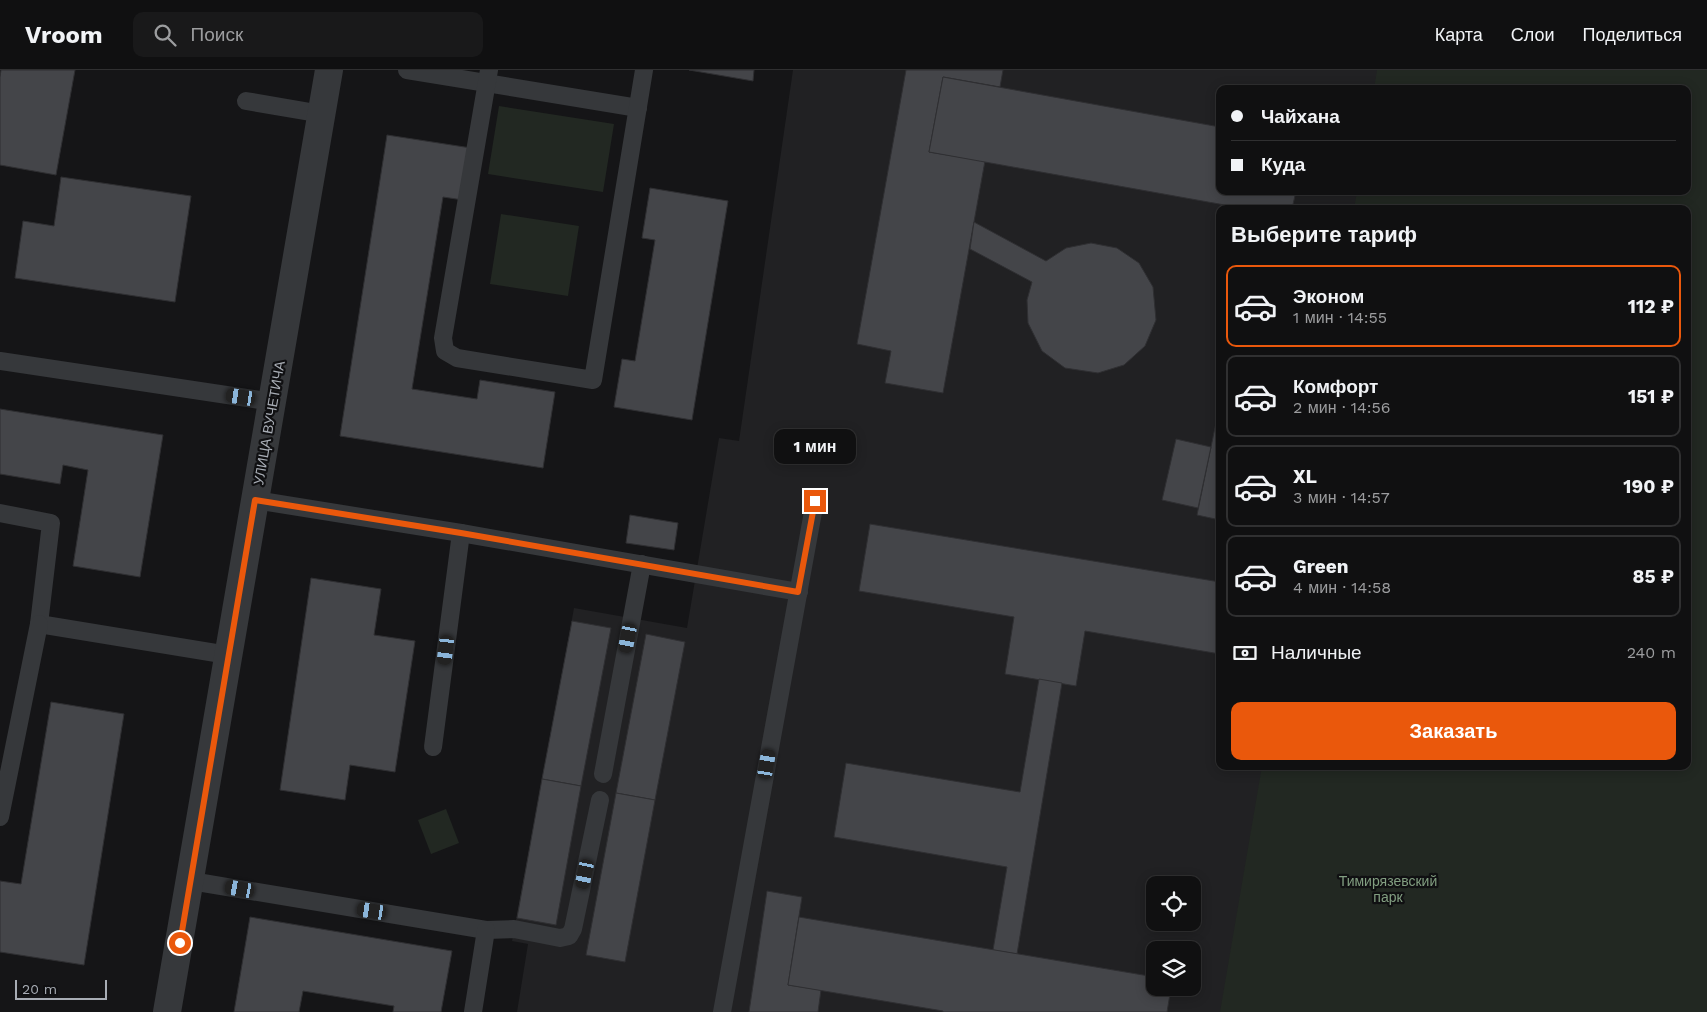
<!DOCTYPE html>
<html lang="ru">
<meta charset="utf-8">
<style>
:root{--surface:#101011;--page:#19191a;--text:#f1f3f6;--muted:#9c9d9f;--line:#303031;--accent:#ea580c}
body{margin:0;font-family:"Work Sans",sans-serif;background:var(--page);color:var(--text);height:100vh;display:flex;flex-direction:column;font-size:19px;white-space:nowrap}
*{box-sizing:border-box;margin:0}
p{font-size:16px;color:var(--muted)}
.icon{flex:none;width:28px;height:28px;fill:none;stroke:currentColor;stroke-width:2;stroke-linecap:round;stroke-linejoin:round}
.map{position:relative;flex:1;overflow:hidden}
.details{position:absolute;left:1216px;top:135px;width:475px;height:565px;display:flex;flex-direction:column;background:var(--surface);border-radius:10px;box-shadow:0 2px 12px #0003,0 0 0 1px var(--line)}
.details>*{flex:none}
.hud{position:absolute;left:1216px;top:15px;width:475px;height:110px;border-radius:10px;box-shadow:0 2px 12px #0003,0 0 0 1px var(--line);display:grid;align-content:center;height:110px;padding:0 15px;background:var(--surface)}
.controls{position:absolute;left:1146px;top:806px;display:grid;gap:10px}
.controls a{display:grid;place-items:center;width:55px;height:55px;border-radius:10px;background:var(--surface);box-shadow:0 2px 12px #0003,0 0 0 1px var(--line);font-size:25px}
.scale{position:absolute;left:15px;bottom:12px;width:92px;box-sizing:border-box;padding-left:5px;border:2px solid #a8adb5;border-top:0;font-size:14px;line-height:18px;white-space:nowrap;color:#a8adb5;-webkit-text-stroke:4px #101012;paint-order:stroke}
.end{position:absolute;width:22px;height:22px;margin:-11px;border:6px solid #ea580c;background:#fff;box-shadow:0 0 0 2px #fff}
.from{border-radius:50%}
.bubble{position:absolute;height:35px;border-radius:10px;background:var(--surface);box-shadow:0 2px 12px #0003,0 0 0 1px var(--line);font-size:16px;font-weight:700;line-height:35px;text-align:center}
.car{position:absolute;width:15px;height:30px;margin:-15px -8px;border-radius:6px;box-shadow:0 0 4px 1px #0007;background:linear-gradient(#222 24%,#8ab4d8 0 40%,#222 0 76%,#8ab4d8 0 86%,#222 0)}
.hud b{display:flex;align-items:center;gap:18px;height:48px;font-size:19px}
.hud b+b{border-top:1px solid var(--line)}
.hud i{width:12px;height:12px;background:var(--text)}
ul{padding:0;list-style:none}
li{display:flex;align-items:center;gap:15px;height:82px;margin:0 10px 8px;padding:0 5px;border:2px solid var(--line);border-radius:10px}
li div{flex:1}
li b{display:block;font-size:19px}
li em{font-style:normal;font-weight:700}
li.selected{border-color:var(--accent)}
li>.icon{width:45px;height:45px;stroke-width:1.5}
h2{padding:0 15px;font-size:22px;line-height:60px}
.pay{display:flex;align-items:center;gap:12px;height:55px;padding:0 15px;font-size:19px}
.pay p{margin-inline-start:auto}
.action{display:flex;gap:10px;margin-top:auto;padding:10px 15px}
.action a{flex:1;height:58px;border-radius:10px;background:var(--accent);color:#fff;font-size:20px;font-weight:700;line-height:58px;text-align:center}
header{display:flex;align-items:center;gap:30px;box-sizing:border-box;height:70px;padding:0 25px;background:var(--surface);border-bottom:1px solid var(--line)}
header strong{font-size:24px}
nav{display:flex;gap:28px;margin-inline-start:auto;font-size:18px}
.search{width:350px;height:45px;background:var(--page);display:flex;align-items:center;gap:12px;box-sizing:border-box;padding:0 18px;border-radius:10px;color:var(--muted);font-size:19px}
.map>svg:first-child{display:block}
</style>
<header>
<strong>Vroom</strong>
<div class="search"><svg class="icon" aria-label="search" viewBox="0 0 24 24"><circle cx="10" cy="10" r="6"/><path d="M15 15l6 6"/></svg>Поиск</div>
<nav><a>Карта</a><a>Слои</a><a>Поделиться</a></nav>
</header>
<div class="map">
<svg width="1707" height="942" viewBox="0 0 1707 942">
<rect width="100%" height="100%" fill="#151517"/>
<path fill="#212123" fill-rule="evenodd" d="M793,0H1707V942H517L528,874L512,871L574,538L687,558L719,368L739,371ZM1220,19H1688V121H1220ZM1220,139H1688V696H1220ZM1155,815H1192V852H1155ZM1155,880H1192V918H1155Z"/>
<g fill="#222822">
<polygon points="1377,0 1707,0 1707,942 1220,942 1262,696 1688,696 1688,139 1354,139 1357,121 1688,121 1688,19 1374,19"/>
<polygon points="499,36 614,54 603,122 488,104"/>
<polygon points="501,144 579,156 568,226 490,214"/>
<polygon points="446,739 459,773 431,784 418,750"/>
</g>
<g fill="#444549" stroke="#2f2f32">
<polygon points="1,0 75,0 56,105 0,95 0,7"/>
<polygon points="689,0 754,0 753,11"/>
<polygon points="906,0 1003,0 1000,17 943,7 929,82 985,91 943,323 885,313 891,281 857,274"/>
<polygon points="943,7 1220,57 1220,121 1296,121 1292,139 1247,139 929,82"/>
<polygon points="387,65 471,78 463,130 443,127 412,319 477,329 480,310 555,322 543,398 340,366"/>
<polygon points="61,107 191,126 175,232 15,208 23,151 54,156"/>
<polygon points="650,118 728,131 692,350 614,337 622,289 635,291 655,170 642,168"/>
<polygon points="974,152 1046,191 1066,178 1091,173 1117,178 1139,193 1153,217 1156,250 1145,276 1124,295 1098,303 1065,298 1042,281 1028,253 1027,230 1032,212 970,179"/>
<polygon points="0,339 163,365 140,507 73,496 88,400 63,395 60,414 0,404"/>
<polygon points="1218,343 1220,343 1220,450 1197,445"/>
<polygon points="1176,369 1211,377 1198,438 1162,430"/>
<polygon points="630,445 678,453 674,480 626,473"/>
<polygon points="870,454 1220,512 1220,584 1085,561 1076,616 1005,604 1014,547 859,521"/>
<polygon points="311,508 381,519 374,565 415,571 395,702 350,695 345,730 280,720"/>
<polygon points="572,551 611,558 581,716 542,709"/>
<polygon points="646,564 685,572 655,730 616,723"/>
<polygon points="1039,609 1062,613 1017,884 993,880 1007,797 834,767 846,693 1020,722"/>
<polygon points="51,632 124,644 84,895 0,882 0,811 21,814"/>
<polygon points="542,709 581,716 556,855 517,848"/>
<polygon points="616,723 655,730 625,892 586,885"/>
<polygon points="767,821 802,827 788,915 821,920 818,942 749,942"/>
<polygon points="250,847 452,881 441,942 393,942 394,936 303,921 299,942 234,942"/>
<polygon points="799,847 1155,907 1155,918 1171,918 1167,942 943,942 943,941 788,915"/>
</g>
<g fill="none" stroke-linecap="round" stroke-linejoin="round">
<g stroke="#36383b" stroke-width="18">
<polyline points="407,0 638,38"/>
<polyline points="489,0 443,268 445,281 457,288 593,310 644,0"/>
<polyline points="246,31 322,44"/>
<polyline points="0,291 273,332"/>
<polyline points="255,430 461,463 799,522"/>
<polyline points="0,443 51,453 39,554 228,585"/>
<polyline points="433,677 461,463"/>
<polyline points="603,704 642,494"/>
<polyline points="0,747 39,554"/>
<polyline points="191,811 486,860 514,859 560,868 569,866 573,859 600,730"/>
<polyline points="473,942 486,860"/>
<polyline points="722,942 815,431"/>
</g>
<polyline stroke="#36383b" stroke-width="28" points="167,942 329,0"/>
</g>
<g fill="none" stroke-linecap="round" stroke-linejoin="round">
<polyline stroke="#ea580c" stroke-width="6" points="180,873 255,430 461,463 798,522 815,431"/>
</g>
<g text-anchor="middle" stroke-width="4.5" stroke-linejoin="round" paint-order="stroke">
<g font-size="14" fill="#a8adb5" stroke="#101012">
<text transform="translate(269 353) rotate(-80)" y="5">УЛИЦА ВУЧЕТИЧА</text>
</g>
<g font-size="14" fill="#829e81" stroke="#101012">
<text x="1388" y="816">Тимирязевский<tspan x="1388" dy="16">парк</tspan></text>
</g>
</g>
</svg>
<div class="controls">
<a><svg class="icon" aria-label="locate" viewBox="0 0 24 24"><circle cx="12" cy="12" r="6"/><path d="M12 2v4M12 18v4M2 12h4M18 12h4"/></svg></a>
<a><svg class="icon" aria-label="layers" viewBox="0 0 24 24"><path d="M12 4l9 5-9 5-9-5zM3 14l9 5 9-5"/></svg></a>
</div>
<div class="scale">20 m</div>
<i class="end from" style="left:180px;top:873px"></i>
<i class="end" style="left:815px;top:431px"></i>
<div class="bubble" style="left:774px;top:359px;width:82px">1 мин</div>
<i class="car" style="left:241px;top:327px;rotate:279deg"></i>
<i class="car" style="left:628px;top:568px;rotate:191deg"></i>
<i class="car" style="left:446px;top:580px;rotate:187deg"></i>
<i class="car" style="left:767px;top:694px;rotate:10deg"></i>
<i class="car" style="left:585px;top:804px;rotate:192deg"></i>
<i class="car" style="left:240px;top:819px;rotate:280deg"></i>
<i class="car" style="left:372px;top:841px;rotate:279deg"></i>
<div class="hud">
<b><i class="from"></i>Чайхана</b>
<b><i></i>Куда</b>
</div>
<section class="details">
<h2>Выберите тариф</h2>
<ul>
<li class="selected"><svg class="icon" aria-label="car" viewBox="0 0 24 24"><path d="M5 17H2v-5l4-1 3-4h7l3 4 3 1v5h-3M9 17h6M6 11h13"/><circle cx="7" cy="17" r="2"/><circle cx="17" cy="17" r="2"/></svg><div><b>Эконом</b><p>1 мин · 14:55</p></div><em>112 ₽</em></li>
<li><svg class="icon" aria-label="car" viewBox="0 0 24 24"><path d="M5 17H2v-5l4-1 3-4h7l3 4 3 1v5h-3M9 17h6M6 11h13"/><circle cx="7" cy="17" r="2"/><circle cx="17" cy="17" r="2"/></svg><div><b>Комфорт</b><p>2 мин · 14:56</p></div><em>151 ₽</em></li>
<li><svg class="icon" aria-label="car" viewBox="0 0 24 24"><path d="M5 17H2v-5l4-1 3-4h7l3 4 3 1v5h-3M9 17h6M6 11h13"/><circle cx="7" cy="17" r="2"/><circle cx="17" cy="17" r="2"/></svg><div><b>XL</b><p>3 мин · 14:57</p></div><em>190 ₽</em></li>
<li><svg class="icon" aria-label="car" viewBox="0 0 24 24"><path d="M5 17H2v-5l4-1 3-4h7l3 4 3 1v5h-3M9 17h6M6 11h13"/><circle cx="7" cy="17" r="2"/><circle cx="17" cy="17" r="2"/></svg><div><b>Green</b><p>4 мин · 14:58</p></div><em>85 ₽</em></li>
</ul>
<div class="pay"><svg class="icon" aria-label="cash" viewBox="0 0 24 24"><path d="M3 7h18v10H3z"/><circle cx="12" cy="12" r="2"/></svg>Наличные<p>240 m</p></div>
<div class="action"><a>Заказать</a></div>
</section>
</div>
